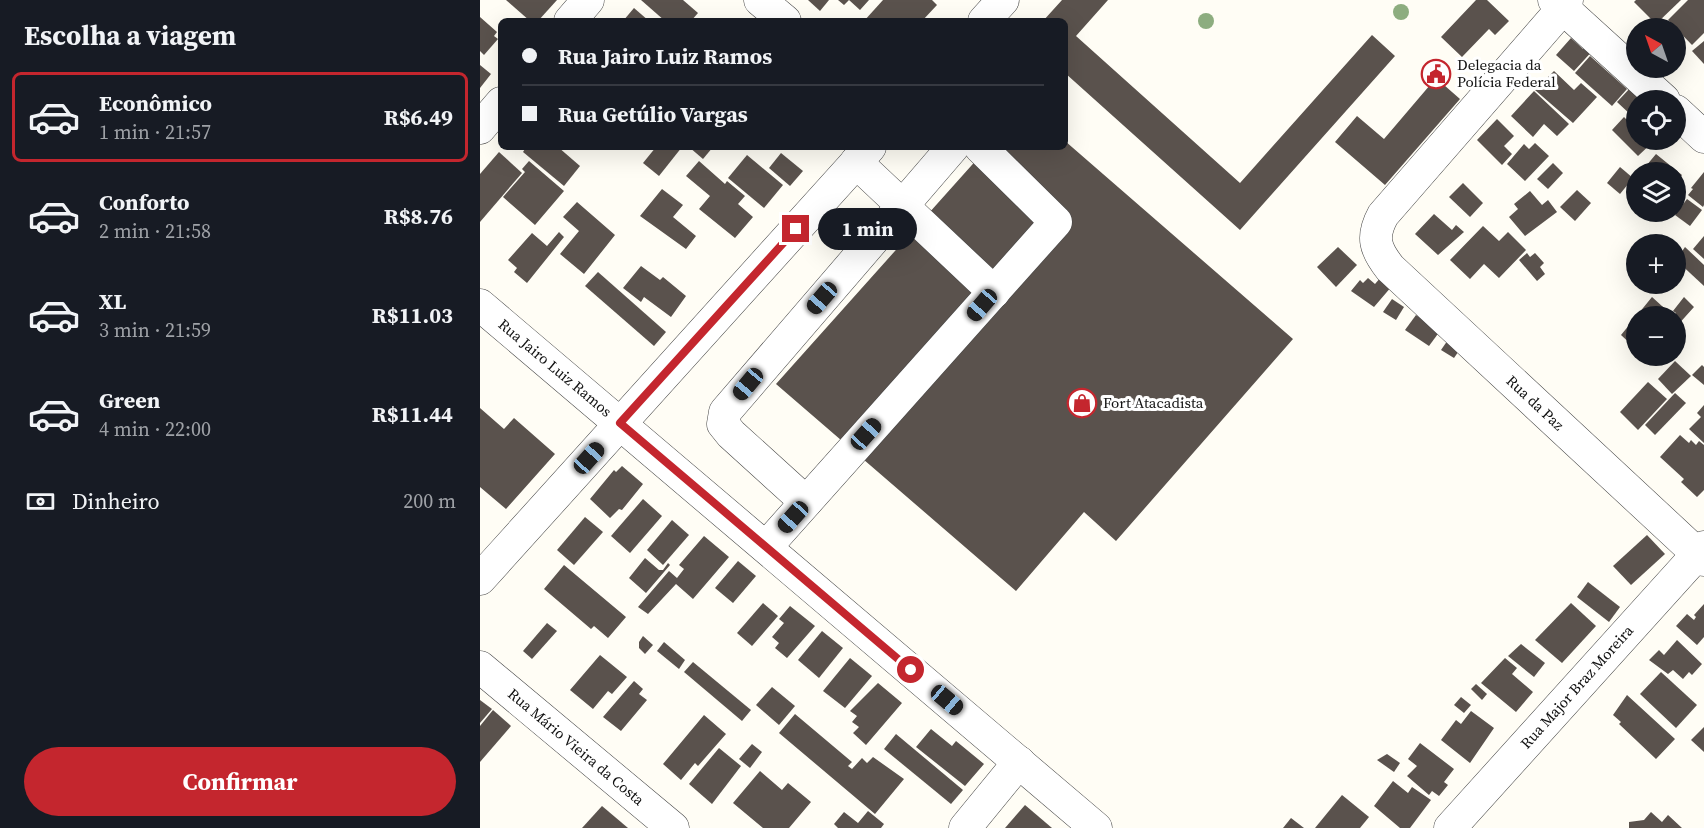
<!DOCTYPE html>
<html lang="pt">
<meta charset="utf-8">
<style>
:root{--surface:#171b24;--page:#242831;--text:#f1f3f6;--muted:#9ea1a6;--line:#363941;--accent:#c4262e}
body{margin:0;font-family:"Source Serif 4",serif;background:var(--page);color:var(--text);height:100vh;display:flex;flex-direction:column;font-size:22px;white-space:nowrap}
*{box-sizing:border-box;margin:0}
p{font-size:20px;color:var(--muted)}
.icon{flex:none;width:33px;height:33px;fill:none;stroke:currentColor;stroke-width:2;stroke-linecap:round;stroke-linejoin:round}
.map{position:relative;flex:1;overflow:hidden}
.sheet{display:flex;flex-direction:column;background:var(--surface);width:480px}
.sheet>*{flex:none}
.guide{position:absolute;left:18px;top:18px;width:570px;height:132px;border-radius:9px;box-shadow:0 6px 24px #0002;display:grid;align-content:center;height:132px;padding:0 24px;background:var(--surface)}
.needle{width:39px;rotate:320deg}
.buttons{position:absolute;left:1146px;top:18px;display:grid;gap:12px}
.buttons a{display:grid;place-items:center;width:60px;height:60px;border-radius:50%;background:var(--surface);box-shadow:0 6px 24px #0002;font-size:30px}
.end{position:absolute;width:27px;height:27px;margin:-14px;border:8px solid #c4262e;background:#fff;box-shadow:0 0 0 3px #fff}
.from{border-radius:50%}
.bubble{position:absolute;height:42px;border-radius:21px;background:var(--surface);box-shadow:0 6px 24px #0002;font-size:20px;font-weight:700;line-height:42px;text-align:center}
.car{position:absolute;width:18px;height:36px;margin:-18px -9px;border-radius:8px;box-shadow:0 0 4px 2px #0007;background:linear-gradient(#222 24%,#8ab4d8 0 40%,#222 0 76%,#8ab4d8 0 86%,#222 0)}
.guide b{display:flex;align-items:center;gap:21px;height:57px;font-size:22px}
.guide b+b{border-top:2px solid var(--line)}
.guide i{width:15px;height:15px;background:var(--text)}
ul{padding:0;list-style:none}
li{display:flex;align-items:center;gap:18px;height:90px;margin:0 12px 9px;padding:0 12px;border:3px solid transparent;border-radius:9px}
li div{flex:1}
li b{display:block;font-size:22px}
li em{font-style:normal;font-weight:700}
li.selected{border-color:var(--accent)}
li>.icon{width:54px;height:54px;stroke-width:1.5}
h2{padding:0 24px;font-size:27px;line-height:72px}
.pay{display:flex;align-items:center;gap:15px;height:66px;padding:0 24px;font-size:22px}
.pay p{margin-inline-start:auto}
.cta{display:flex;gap:12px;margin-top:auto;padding:12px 24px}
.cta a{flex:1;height:69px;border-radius:36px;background:var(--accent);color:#fff;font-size:24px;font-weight:700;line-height:69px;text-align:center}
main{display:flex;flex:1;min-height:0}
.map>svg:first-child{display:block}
</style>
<main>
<section class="sheet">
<h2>Escolha a viagem</h2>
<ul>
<li class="selected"><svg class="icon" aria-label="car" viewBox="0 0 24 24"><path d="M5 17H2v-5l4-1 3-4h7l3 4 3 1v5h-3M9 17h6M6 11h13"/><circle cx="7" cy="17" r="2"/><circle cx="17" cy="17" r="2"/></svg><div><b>Econômico</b><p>1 min · 21:57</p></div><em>R$6.49</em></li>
<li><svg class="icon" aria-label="car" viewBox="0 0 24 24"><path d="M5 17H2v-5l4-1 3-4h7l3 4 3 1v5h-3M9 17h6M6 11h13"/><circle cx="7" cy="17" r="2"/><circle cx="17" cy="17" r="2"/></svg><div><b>Conforto</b><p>2 min · 21:58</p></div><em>R$8.76</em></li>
<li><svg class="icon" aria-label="car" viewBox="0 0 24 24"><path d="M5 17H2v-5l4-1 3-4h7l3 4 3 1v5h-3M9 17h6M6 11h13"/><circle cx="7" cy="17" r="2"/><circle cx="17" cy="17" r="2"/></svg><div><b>XL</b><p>3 min · 21:59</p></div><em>R$11.03</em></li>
<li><svg class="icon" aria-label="car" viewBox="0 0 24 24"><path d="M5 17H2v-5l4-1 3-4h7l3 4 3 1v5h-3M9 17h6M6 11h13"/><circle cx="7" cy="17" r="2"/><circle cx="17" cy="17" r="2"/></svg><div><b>Green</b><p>4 min · 22:00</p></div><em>R$11.44</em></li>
</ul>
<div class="pay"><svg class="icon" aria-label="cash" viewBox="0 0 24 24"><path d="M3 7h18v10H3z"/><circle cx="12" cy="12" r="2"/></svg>Dinheiro<p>200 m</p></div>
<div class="cta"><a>Confirmar</a></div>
</section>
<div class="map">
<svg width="1224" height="828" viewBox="0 0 1224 828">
<rect width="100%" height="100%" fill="#fffdf5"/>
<g fill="#5a524d">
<polygon points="26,0 77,0 58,21 50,21"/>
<polygon points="161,0 203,0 218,13 211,21 185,21"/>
<polygon points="328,0 349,0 340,11"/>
<polygon points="358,0 389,0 380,10 369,0 364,5"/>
<polygon points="403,0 452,0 457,5 442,21 384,21"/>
<polygon points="582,0 628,0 596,36 760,183 892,35 915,56 760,230 585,73 585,21 563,21"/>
<polygon points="996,0 1007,0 1029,21 1015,35 1009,29 982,57 961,37"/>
<polygon points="1156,0 1201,0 1176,24 1154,2"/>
<polygon points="1208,0 1224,0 1224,33 1212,45 1188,20"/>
<polygon points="154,8 169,21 143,21"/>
<polygon points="0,17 17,32 14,36 18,39 4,55 0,51"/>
<polygon points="1091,38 1103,49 1110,41 1116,47 1094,71 1076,55"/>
<polygon points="1224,41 1224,64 1212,51"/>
<polygon points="1110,56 1147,89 1132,106 1095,73"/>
<polygon points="0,65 11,74 0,88"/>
<polygon points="1074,71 1094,90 1101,83 1117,97 1093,123 1055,90"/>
<polygon points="956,78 980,99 905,185 855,142 877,116 904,139"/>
<polygon points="1152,86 1167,100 1156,100 1156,109 1151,115 1137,102"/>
<polygon points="1054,91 1089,124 1077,136 1064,124 1053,137 1031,116"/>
<polygon points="1144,117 1149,122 1156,119 1156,140 1175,140 1158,156 1132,130"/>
<polygon points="1017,119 1034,136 1024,146 1032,154 1022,165 997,140"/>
<polygon points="585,141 813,339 636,541 604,512 536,591 296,384 508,147 585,147"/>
<polygon points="1055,143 1069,156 1045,181 1027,164 1044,144 1049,149"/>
<polygon points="46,147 78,147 100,166 84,186 43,152"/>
<polygon points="176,147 202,147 179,176 163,163"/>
<polygon points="209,147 233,147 223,159"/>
<polygon points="19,152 42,173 0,222 0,174"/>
<polygon points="301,153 323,171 310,186 289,168"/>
<polygon points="1176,154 1202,175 1196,183 1196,172 1161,172"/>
<polygon points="267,155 303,185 284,208 248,178"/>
<polygon points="49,161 84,191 55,225 23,197 45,172 42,169"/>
<polygon points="219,161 245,184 247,181 265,196 258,204 273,217 255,238 219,209 230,196 206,176"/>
<polygon points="1073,163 1083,173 1068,189 1057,179"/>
<polygon points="1140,167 1153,178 1140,194 1127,183"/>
<polygon points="1224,172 1224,205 1223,207 1208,195 1213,189 1211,188"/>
<polygon points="983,183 1003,203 990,217 969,197"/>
<polygon points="182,189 203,205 193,217 216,236 206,249 160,216"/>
<polygon points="1097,190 1111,203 1095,221 1080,207"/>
<polygon points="1050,191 1062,205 1068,200 1077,212 1045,236 1029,217 1038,209 1034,204"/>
<polygon points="1207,199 1222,210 1210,226 1195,215"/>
<polygon points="97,202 135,235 104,274 80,254 99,231 83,217"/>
<polygon points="954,214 972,230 976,225 984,232 958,255 935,234"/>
<polygon points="1003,226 1019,241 1028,232 1046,250 1019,278 1004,264 990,279 970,260"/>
<polygon points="79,232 84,237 47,283 34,272 37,268 28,260 52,233 67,246"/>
<polygon points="1224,236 1224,259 1213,249"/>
<polygon points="858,247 877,265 856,287 837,267"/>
<polygon points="1205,247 1224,265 1224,286 1196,260"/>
<polygon points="1047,253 1050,257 1055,253 1064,263 1060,267 1065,274 1057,281 1039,260"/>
<polygon points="161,266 180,280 183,277 206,296 191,317 164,297 161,302 143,288"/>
<polygon points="118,272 186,332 174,346 105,286"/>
<polygon points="901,277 912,286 894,307 871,291 880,280 883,283 888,278 895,284"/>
<polygon points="1172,297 1193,316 1156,316 1155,348 1141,335"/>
<polygon points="1204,297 1214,307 1196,327 1196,316 1193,316 1196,313 1193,311"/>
<polygon points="912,299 924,307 916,320 903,312"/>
<polygon points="936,315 960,331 949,346 925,330"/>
<polygon points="970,337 983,345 974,358 961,350"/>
<polygon points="1195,361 1211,376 1192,394 1178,379"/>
<polygon points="1222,365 1224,367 1224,385 1212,375"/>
<polygon points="1168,382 1187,399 1158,430 1140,412"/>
<polygon points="1195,393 1206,403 1175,435 1165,425"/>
<polygon points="1224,405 1224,443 1209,429 1221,417 1217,413"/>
<polygon points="0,408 24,429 34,418 75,454 26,509 0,487"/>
<polygon points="1200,435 1209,443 1211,440 1216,445 1219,441 1224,445 1224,490 1217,497 1201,482 1204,479 1180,457"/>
<polygon points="142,466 163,484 142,510 139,509 130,518 110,499 134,470 136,472"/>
<polygon points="163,499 182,516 150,553 131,536"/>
<polygon points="105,517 123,532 94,565 77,550"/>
<polygon points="192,520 209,535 183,565 167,550"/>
<polygon points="1167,535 1185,554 1151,585 1133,566"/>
<polygon points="224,536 249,557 213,599 196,584 168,614 158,607 189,571 197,578 204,569 199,565"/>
<polygon points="165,558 179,570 183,570 188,563 190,565 166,593 149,578"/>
<polygon points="258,561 276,576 253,603 235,588"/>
<polygon points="84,565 146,617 128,638 114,626 111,629 64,589"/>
<polygon points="1108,582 1140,607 1129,622 1097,597"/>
<polygon points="283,603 298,616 272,646 257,633"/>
<polygon points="1091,603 1116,626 1082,663 1055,640"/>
<polygon points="1224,604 1224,637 1217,645 1196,626 1207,614 1214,620 1216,617 1214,615"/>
<polygon points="310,606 335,626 307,658 295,648 299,643 292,637 304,623 299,619"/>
<polygon points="67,623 77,631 52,659 43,651"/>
<polygon points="342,631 363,648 339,678 318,660"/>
<polygon points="163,636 173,645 165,654 159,648 159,642"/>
<polygon points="1197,640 1222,664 1212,675 1209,672 1203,679 1193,670 1188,674 1169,660 1179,650 1184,655"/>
<polygon points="184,642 205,660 199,669 177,651"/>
<polygon points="1041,644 1065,663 1054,677 1028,656"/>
<polygon points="120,655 147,677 132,694 128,691 113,709 90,690"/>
<polygon points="370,658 392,676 365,708 343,691"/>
<polygon points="1025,658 1037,668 1032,674 1053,692 1036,712 1001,683"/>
<polygon points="213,662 271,710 262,721 204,672"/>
<polygon points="1181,672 1217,705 1196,728 1160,694"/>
<polygon points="154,681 163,689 159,694 167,700 141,731 123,717"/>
<polygon points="398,683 422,703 386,745 373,733 379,727 372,722 377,716 370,711"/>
<polygon points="996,684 1007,694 1002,700 991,689"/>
<polygon points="292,687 315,706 299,725 276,705"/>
<polygon points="1147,695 1195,739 1176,759 1139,724 1141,722 1133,715"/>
<polygon points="981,697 991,705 984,713 974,705"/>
<polygon points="0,700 12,709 0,723"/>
<polygon points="13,710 31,726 0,762 0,726"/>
<polygon points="991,711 1014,728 990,763 961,740 976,720 981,724"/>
<polygon points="315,714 372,762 368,766 372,769 382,758 387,763 393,757 424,779 395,814 299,733"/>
<polygon points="224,715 246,734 218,766 215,763 201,780 183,764"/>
<polygon points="1224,727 1224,752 1211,740"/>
<polygon points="451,729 472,746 476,741 504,764 485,786 436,747"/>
<polygon points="416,734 483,790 471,804 404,749"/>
<polygon points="940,743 974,769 964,782 968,785 959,796 952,791 949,795 927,776 937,766 928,759"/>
<polygon points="272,744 282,752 270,768 259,759"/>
<polygon points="239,748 261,766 232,804 209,784"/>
<polygon points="907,754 920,763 914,772 897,760"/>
<polygon points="280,771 302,790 308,783 331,802 309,828 283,828 253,803"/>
<polygon points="913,781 928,793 932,787 951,800 930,828 920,828 894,806"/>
<polygon points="862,795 889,817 880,828 835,828"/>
<polygon points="545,805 572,828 525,828"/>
<polygon points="122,806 148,828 102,828"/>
<polygon points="388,811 404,824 401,828 358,828 354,824 364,812 378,823"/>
<polygon points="1171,812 1182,822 1188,815 1202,828 1149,828 1149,822 1164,820"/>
<polygon points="811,818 824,828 803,828"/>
</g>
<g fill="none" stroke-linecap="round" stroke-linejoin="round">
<g stroke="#444" stroke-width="33">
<g id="minor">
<polyline points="280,0 305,21"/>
<polyline points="1074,0 1184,100"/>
<path d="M1087,0L1083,8L903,215C891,237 895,249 910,268L1224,560"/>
<polyline points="90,21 108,0"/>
<polyline points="504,21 523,0"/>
<polyline points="1196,111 1224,137"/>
<polyline points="0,128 21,103"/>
<polyline points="376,162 514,292"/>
<polyline points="0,305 616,828"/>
<polyline points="326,502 251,434 243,424 245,412 473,147"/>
<polyline points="286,547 576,222 500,147"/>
<polyline points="0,579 390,147"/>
<polyline points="0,667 193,828"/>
<polyline points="485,828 539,762"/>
<polyline points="970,828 1224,547"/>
</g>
</g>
<use href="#minor" stroke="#fff" stroke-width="32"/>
</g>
<g fill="#8dad7f">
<circle cx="921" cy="12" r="8"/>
<circle cx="726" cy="21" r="8"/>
</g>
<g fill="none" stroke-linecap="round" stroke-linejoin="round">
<polyline stroke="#c4262e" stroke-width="8" points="316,229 140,423 431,670"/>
</g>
<defs>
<g id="civic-ring" transform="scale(1.5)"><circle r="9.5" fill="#fff" stroke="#c4262e" stroke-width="1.5"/><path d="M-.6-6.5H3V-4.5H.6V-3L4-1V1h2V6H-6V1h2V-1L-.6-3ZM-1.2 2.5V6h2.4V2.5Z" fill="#c4262e"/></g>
<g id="shop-ring" transform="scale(1.5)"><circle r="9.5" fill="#fff" stroke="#c4262e" stroke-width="1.5"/><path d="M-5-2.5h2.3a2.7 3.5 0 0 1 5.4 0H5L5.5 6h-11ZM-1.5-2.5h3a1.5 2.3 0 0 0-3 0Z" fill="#c4262e"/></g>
</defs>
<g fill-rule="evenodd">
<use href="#civic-ring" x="956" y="74"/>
<use href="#shop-ring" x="602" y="403"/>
</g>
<g text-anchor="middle" stroke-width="6" stroke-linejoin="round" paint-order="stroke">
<g font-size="15" fill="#111" stroke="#fff" text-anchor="start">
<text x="977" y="70">Delegacia da<tspan x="977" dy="17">Polícia Federal</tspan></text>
<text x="623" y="408">Fort Atacadista</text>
</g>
<g font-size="15" fill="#111" stroke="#fff">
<text transform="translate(75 368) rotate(40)" y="5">Rua Jairo Luiz Ramos</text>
<text transform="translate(1055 403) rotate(43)" y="5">Rua da Paz</text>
<text transform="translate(1097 687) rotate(-48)" y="5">Rua Major Braz Moreira</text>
<text transform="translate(96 747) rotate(40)" y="5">Rua Mário Vieira da Costa</text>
</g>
</g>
</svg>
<div class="buttons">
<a><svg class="needle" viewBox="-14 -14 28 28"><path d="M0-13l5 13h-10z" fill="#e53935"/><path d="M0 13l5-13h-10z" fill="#9ea1a6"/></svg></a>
<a><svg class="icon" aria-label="locate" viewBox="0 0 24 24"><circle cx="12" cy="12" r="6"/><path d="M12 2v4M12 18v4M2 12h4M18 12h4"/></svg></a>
<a><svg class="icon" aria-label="layers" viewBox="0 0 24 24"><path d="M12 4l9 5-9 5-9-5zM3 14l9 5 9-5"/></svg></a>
<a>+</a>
<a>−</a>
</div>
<i class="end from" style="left:431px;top:670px"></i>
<i class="end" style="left:316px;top:229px"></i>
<div class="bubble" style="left:338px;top:208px;width:99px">1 min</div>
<i class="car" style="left:342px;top:298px;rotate:221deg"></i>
<i class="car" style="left:502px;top:305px;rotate:221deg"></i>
<i class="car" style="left:268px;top:384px;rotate:220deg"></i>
<i class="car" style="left:386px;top:434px;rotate:42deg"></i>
<i class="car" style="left:109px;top:458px;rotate:42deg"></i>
<i class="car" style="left:313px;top:517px;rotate:222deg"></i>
<i class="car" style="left:467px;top:700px;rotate:130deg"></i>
<div class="guide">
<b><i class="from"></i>Rua Jairo Luiz Ramos</b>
<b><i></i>Rua Getúlio Vargas</b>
</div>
</div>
</main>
